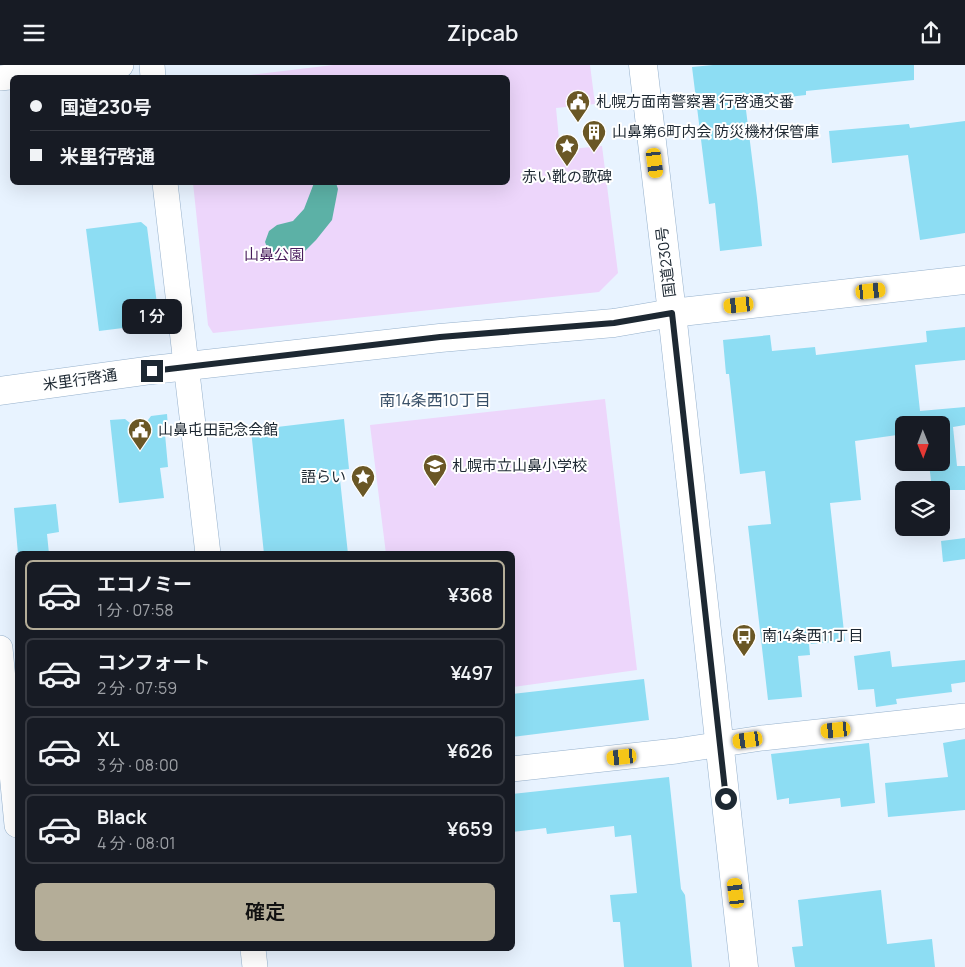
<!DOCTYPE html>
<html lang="ja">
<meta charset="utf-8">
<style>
:root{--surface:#171b24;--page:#242831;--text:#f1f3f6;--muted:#9ea1a6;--line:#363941;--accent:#b4ad98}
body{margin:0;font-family:Manrope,"Noto Sans JP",sans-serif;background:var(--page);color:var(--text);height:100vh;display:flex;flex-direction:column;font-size:19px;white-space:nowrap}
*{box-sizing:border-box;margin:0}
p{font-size:16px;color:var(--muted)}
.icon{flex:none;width:28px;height:28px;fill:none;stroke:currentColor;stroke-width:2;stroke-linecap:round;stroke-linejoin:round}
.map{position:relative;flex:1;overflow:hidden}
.drawer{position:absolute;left:15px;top:486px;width:500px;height:400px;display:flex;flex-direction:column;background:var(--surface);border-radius:8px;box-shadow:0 5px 20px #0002}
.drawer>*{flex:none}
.banner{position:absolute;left:10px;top:10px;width:500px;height:110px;border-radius:8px;box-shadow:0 5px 20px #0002;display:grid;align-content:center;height:110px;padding:0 20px;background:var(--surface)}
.needle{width:32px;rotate:179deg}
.buttons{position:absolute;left:895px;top:351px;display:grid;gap:10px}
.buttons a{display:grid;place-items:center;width:55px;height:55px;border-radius:8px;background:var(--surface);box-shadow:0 5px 20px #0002;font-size:25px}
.end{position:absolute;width:22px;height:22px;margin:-11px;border:6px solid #1d2832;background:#fff;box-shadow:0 0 0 2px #fff}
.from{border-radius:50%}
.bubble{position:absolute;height:35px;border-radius:8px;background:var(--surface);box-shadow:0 5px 20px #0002;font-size:16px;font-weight:600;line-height:35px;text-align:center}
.car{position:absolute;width:15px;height:30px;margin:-15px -8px;border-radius:6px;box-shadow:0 0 4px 1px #0007;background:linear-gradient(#f5c518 24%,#345 0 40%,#f5c518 0 76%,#345 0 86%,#f5c518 0)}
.banner b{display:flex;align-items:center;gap:18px;height:48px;font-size:19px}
.banner b+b{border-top:1px solid var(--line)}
.banner i{width:12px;height:12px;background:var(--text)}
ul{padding:9px 0 0;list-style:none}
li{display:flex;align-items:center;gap:15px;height:70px;margin:0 10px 8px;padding:0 10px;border:2px solid var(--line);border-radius:8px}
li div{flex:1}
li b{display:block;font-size:19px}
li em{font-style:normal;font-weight:600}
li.on{border-color:var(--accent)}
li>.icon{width:45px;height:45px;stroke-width:1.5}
.cta{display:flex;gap:10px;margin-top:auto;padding:10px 20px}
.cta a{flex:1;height:58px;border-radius:8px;background:var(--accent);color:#111;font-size:20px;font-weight:600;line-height:58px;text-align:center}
header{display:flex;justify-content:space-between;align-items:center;height:65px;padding:0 20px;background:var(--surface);font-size:22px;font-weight:600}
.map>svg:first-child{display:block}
</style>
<header><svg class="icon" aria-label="menu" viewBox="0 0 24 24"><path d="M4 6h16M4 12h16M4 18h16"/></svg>Zipcab<svg class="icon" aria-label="share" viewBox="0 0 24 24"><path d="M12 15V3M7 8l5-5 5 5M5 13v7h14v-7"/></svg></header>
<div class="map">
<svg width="965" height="902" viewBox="0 0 965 902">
<rect width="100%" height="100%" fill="#e8f3ff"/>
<g fill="#edd6fb">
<polygon points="333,0 590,0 595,39 556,43 560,85 602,81 618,208 599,227 213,268 208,260 193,118 508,118 508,12 234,12"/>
<polygon points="605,334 637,605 513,622 512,489 386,489 370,360"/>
</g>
<polygon fill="#5cb1a6" points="314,118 336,118 338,124 332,155 316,175 299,192 287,197 277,196 269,187 265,177 269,166 277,160 293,156 304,144"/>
<g fill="#8dddf3">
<polygon points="713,0 914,0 914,15 806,26 806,30 745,37 757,133 762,181 720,186 715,138 709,139 692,2"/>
<polygon points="965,56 965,168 920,175 908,90 832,98 829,66 909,59 910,63"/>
<polygon points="141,157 147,162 159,254 154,255 155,259 99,266 86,164"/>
<polygon points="965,262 965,295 915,300 920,346 965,342 965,360 953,362 957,401 965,401 965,425 932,425 929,398 941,398 941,360 904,360 904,369 855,376 861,435 830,438 845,576 809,579 810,590 798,591 802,632 768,635 748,461 771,459 765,406 740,409 729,309 726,309 723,275 770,270 772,286 815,282 816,290 927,277 926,266"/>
<polygon points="167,349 168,362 165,369 168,402 160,403 164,433 119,438 110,355 125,354 140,366 151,351"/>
<polygon points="344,354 349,404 339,405 348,489 264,489 251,365"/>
<polygon points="56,439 59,467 47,469 49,489 18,489 14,443"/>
<polygon points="965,473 965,494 943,497 941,476"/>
<polygon points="890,586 892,602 965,595 965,617 951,619 952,627 896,634 897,639 876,642 874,624 858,625 854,591"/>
<polygon points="644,614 649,655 512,672 512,629"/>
<polygon points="965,674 965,745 888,752 885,718 948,712 943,678"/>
<polygon points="869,678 875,738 841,742 840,733 789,739 789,733 777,735 771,689"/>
<polygon points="669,712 681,824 685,830 692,902 624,902 620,857 613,857 610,830 637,828 631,770 615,772 614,761 547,769 546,763 512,767 512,729"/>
<polygon points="881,825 887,879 932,874 935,902 795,902 792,882 803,881 798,835"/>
</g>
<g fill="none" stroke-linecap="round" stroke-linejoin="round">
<g stroke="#96b1cc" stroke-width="26">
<g id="street">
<polyline points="152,0 153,12"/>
<polyline points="0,13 121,0"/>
<polyline points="165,118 208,489"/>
<polyline points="0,583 17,760"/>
<polyline points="512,704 676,686 762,673 965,651"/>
<polyline points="253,884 255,902"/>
</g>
</g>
<g stroke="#96b1cc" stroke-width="29">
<polyline id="secondary" points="0,326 152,305 440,273 614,258 672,248 965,215"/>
</g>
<g stroke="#96b1cc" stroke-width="29">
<polyline id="highway" points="643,0 672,248 744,902"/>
</g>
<use href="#street" stroke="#fff" stroke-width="25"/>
<use href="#secondary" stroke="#fff" stroke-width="28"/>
<use href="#highway" stroke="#fff" stroke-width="28"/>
</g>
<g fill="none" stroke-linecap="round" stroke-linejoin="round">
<polyline stroke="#1d2832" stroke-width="6" points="152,306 440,272 614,258 672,248 726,734"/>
</g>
<defs>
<g id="civic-pin" transform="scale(1.25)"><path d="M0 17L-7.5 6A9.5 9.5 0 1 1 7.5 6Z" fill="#6a5725" stroke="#fff"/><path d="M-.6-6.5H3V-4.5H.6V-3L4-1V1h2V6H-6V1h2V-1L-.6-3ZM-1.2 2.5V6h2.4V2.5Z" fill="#fff"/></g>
<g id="building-pin" transform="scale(1.25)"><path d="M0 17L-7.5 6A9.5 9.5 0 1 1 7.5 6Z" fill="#6a5725" stroke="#fff"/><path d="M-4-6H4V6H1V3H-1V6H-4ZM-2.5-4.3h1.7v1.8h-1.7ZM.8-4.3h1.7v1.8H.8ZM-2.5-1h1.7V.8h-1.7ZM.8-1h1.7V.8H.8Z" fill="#fff"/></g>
<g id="sight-pin" transform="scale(1.25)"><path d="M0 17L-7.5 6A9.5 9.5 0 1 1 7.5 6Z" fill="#6a5725" stroke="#fff"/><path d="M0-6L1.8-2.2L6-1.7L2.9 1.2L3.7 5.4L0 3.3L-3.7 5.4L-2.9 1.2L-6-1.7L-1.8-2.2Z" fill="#fff"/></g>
<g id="school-pin" transform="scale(1.25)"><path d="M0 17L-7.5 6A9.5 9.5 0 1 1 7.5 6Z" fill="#6a5725" stroke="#fff"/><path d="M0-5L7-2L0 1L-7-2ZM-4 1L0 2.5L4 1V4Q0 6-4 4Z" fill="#fff"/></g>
<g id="bus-pin" transform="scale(1.25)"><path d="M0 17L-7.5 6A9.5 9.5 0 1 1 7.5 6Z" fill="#6a5725" stroke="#fff"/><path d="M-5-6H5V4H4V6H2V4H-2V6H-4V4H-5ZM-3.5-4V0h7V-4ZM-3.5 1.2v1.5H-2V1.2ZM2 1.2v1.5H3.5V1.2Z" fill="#fff"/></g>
</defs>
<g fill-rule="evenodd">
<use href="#civic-pin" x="578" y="37"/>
<use href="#building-pin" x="594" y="67"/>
<use href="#sight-pin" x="567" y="81"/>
<use href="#civic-pin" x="140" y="365"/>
<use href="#school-pin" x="435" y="401"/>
<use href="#sight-pin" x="363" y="412"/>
<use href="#bus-pin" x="744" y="571"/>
</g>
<g text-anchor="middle" stroke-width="4" stroke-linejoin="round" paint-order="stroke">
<g font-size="15" fill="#1d2832" stroke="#fff" text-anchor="start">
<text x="596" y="42">札幌方面南警察署 行啓通交番</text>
<text x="612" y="72">山鼻第6町内会 防災機材保管庫</text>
<text x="567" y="117" text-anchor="middle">赤い靴の歌碑</text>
<text x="158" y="370">山鼻屯田記念会館</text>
<text x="452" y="406">札幌市立山鼻小学校</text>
<text x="346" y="417" text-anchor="end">語らい</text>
<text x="762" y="576">南14条西11丁目</text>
</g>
<g font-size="15" fill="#481c5c" stroke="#fff">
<text x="274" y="195">山鼻公園</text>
</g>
<g font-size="15" fill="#1d2832" stroke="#fff">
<text transform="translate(666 197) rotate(-97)" y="5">国道230号</text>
<text transform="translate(80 315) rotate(-8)" y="5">米里行啓通</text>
</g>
<g font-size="16" fill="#395068" stroke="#fff">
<text x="435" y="341">南14条西10丁目</text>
</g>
</g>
</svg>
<div class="buttons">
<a><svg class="needle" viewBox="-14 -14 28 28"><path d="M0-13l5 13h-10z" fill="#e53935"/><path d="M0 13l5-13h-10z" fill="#9ea1a6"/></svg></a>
<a><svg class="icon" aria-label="layers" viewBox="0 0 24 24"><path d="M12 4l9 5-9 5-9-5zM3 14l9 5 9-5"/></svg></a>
</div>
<i class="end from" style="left:726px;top:734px"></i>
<i class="end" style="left:152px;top:306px"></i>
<div class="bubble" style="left:122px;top:234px;width:60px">1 分</div>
<i class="car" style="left:655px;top:98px;rotate:173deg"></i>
<i class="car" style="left:871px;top:226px;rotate:84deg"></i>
<i class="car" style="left:739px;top:240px;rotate:264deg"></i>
<i class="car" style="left:836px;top:665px;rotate:264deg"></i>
<i class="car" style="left:748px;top:675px;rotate:262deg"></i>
<i class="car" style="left:622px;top:692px;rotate:264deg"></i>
<i class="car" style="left:736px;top:828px;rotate:353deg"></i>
<div class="banner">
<b><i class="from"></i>国道230号</b>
<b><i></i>米里行啓通</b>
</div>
<section class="drawer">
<ul>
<li class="on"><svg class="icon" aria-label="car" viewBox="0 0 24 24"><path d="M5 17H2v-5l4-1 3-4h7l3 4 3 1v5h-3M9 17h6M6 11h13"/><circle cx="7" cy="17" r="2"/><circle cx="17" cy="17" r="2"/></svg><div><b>エコノミー</b><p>1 分 · 07:58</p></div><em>¥368</em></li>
<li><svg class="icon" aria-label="car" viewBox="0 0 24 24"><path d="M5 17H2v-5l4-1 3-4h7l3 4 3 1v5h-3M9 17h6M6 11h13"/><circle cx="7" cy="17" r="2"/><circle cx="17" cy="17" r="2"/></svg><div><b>コンフォート</b><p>2 分 · 07:59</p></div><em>¥497</em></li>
<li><svg class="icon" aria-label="car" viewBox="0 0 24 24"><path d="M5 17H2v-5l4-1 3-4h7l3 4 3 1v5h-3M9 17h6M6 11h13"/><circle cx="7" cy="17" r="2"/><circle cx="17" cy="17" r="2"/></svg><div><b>XL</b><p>3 分 · 08:00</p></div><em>¥626</em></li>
<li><svg class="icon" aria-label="car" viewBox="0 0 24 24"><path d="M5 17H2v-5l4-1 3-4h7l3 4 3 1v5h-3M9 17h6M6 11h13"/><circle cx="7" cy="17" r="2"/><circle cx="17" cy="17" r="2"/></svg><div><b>Black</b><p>4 分 · 08:01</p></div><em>¥659</em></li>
</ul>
<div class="cta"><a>確定</a></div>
</section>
</div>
